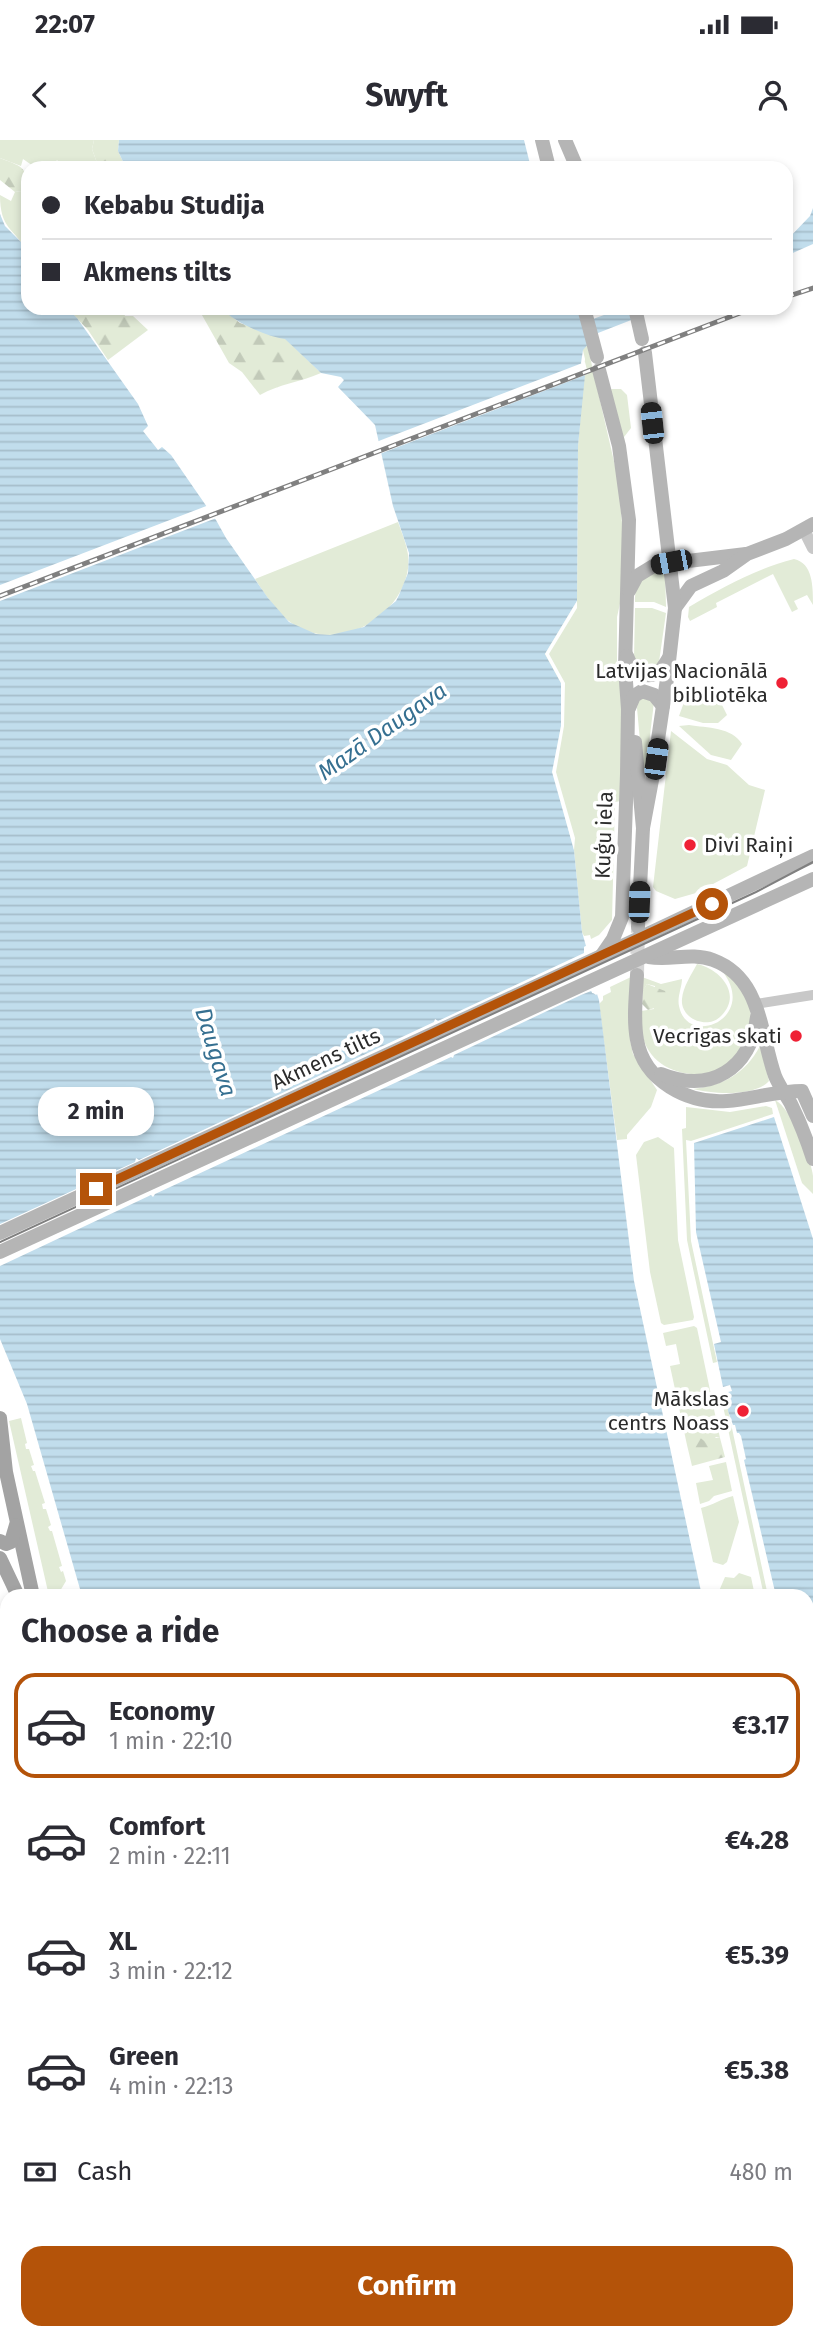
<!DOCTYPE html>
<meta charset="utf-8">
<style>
:root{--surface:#fff;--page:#f7f7f7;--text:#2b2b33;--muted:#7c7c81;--line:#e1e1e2;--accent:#b45309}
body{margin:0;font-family:"Fira Sans",sans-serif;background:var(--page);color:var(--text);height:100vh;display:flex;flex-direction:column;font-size:26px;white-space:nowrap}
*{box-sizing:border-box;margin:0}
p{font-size:23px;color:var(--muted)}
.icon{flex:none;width:38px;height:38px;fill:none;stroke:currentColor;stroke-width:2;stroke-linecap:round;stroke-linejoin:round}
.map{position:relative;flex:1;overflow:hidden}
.side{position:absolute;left:0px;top:1449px;width:814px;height:751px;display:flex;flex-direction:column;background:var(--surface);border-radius:21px 21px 0 0;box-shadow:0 4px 10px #0003}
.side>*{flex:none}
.hud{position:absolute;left:21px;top:21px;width:772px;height:154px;border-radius:21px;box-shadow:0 4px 10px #0003;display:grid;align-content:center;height:154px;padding:0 21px;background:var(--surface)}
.end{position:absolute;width:32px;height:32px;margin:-16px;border:9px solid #b45309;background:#fff;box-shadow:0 0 0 4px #fff}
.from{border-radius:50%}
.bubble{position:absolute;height:49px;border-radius:21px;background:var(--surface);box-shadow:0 4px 10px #0003;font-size:23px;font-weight:700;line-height:49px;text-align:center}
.car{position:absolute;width:21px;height:42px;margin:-21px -10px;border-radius:9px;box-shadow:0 0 5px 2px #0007;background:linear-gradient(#222 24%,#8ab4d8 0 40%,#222 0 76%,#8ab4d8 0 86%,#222 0)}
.hud b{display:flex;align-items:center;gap:24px;height:66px;font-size:26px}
.hud b+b{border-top:2px solid var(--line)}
.hud i{width:18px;height:18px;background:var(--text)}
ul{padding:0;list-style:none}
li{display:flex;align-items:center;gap:21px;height:105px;margin:0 14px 10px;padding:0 7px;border:4px solid transparent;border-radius:21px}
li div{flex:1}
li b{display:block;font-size:26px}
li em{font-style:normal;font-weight:700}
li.selected{border-color:var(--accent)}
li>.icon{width:63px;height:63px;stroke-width:1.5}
h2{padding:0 21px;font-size:32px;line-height:84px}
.pay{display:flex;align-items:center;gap:18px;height:77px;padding:0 21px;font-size:26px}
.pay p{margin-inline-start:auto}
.button{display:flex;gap:14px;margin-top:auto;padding:14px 21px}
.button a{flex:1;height:80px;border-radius:21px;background:var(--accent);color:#fff;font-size:28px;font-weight:700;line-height:80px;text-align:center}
.status{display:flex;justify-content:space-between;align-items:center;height:49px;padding:0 35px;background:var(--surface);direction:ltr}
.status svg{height:19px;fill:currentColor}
header{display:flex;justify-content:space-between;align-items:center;height:91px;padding:0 21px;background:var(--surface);font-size:32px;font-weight:700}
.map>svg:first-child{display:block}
</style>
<div class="status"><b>22:07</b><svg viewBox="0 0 49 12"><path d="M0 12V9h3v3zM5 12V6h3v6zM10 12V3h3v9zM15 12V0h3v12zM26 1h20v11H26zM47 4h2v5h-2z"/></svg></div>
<header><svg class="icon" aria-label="back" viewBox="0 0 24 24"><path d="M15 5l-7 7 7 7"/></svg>Swyft<svg class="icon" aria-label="person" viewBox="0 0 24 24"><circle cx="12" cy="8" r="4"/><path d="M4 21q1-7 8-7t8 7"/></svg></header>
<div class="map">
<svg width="813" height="2199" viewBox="0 0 813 2199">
<defs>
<pattern id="forest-firs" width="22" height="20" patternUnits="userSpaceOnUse" patternTransform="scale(1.75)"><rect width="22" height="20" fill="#e2ebd7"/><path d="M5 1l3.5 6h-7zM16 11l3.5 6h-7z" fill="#c2cab9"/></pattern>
<pattern id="water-rules" width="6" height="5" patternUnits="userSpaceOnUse" patternTransform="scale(1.75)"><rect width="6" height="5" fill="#c1ddec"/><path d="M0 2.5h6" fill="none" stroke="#a6becb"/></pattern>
</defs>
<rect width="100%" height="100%" fill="#fff"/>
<g fill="#e2ebd7">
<polygon points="0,0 94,0 92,9 97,23 94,28 83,26 63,28 57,20 52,28 36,28 23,19 21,26 0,18"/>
<path d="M28,50V113C14,87 0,90 0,55L11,61L15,52Z"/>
<polygon points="573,168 582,182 618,339 623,394 623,450 617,477 617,523 622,561 621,661 615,662 612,780 599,795 591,799 590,795 584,796 582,792 574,710 552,632 545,514 577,461 578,306 585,219"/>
<polygon points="612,249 621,249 627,255 631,288 624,297 626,311 610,250"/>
<path d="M398,382C404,399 412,416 407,434C397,477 344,509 302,489C281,480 267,457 255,439Z"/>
<path d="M794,419C813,423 813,447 813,465L807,455L794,461L798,469L792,472L773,434L716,463L717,467L690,481L688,477L689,467C723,447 756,429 794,419Z"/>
<path d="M665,430L666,467L654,462H635C634,442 647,432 665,430Z"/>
<polygon points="635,468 652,468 666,473 659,522 653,529 645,529 634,518"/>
<polygon points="687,554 717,555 727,575 718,583 703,583 679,576"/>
<polygon points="645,556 654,562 644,645 637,568 638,561"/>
<path d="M689,585C707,588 732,587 742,604L731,620L711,615L679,586Z"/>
<polygon points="671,591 707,619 727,625 749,645 765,650 747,726 696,753 675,759 656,751 653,747"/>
<path d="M697,824C720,829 743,854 721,876C708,890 680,879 682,859C683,847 691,835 697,824Z"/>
<path d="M723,832C750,849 759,879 743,907C740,911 737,918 734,921C705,946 649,935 642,893C640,886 641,878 641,871L654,869L655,846L647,844L641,854L642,837L661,844L682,839C682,847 677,857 679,866C687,908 758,879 723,832Z"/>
<polygon points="631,837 630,900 633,914 657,950 651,967 627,995 627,999 617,1000 599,864 603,860 603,856 611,852 610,847"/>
<path d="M760,906L769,941C755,957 713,954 693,949C724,945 745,934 760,906Z"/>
<path d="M775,960C791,968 811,1019 813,1036C813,1042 813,1048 813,1054L802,1043Z"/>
<polygon points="766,966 772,968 773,974 691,1001 686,1000 691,1101 717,1222 713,1223 687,1100 682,989 686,988 686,967 730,972"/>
<polygon points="658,997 674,1008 678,1100 694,1177 693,1180 664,1185 661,1183 650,1132 636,1015 644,1002"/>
<polygon points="694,1186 697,1188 720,1298 716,1297 709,1304 687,1305 670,1226 680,1224 676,1204 666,1206 663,1193"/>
<polygon points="727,1265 768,1456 764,1456 723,1266"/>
<polygon points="21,1278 27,1303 25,1304 26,1309 29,1309 34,1325 31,1326 33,1331 35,1331 45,1363 42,1364 43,1369 46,1369 51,1385 48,1387 50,1391 52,1391 62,1426 59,1427 61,1432 63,1431 66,1441 57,1456 49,1456 9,1281"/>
<polygon points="726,1322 732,1351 714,1356 709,1361 700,1364 696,1343 713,1340 709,1326"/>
<path d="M733,1356L739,1382L727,1422L723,1425L713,1422L701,1368C713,1365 721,1359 733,1356Z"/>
<polygon points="739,1433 751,1437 755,1456 721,1456 719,1451 725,1437 734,1438"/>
<polygon points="813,2092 813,2199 803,2199 803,2193 807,2193 807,2093"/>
</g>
<g fill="url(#forest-firs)">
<polygon points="94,0 119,0 118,11 126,28 94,28 97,23 92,9"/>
<path d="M0,18C20,26 28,26 28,50L15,52L0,40Z"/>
<polygon points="67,168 122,168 125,176 133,176 148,190 108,220 88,190"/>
<path d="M198,168H221L240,183L285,198L321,233C301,242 279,244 260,255L242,232L229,223Z"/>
<polygon points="647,844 665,851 667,856 661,866 648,870 642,864 643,850"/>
<polygon points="698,1296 708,1304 714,1298 720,1298 725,1317 692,1326 687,1305"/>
</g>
<g fill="url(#water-rules)">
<polygon points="119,0 524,0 531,28 126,28 118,11"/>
<polygon points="813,68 813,104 786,116 786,101 810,76"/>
<path d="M0,74L5,86L23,104L28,113V168H67L77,178L138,264L148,286L143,291L158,310L162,307L171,315L216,380L226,398L268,458L289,482L316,494L330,495L364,487L396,461L399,455L408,433L409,413L393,366L375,285L338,247L344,240L341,237L321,233L285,199C267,197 234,182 221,168H578L593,179L623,168H662L598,193L583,210L581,223L585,235L578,306L577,461L545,514L561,543V586L553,632L574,710L582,792L586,806L584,807V813L592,853L597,854L599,860L634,1141L702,1456H82L27,1264L0,1199Z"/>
<polygon points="774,977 813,1099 813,1622 807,1594 807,1456 776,1456 744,1320 746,1319 741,1296 739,1293 737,1293 735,1285 733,1285 728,1271 728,1264 730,1263 728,1252 732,1251 730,1245 723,1247 714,1204 721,1202 696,1092 694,1003"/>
<polygon points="813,1760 813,1913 807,1919 807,1762"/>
<rect x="205" y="2193" width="598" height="6"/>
</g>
<g fill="#fff">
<polygon points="585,222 588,234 377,315 376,302"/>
<polygon points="209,365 219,377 0,461 0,445"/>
<polygon points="577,461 577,468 549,514 565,543 564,586 556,632 575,698 574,710 552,632 561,586 561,543 545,514"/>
<polygon points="590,805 587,810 595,850 600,852 596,855 591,851 581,855 454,915 453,918 451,917 155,1054 153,1057 151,1055 0,1126 0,1084 135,1022 136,1018 139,1020 434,882 435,879 438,881 584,813 584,807"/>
</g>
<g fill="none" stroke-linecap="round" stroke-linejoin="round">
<polyline stroke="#d5d5d5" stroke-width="14" stroke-dasharray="14 7" stroke-linecap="butt" points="637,835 638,787"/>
<g stroke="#c8c8c8" stroke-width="10">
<polyline points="756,864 813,855"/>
<polyline points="0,1494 7,1491"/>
<polyline points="0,1571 7,1598"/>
<polyline points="0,1631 7,1628"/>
<polyline points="0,1731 7,1730"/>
<polyline points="0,1785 7,1783"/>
</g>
<g stroke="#c8c8c8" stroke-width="12">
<polyline points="804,390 813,408"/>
<polyline points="0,2138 7,2176"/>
<polyline points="10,2193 11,2199"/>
</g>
<g stroke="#b5b5b5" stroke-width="14">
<polyline points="542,0 549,28"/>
<polyline points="565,0 577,28"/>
<polyline points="584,168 597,217"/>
<polyline points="635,168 642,199"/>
<polyline points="599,230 619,306 629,380 625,528 628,569 627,634 622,777 613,799 602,815"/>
<polyline points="629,451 637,436 655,425 746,414"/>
<polyline points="675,468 691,446 723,431 747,414 786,399 813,384"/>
<path d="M627,516C631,528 644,541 658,532C662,530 666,522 669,518"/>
<polyline points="629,568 634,556 642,551 654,555 663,566"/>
<polyline points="635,602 643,688 638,787"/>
<polyline points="643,688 652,640 667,539 675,468 645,213"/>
<path d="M649,817C670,821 691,812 713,820C762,838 760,894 775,936C779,946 786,955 791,964C800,982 807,1000 813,1019"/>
<path d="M637,835C636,856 633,879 637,900C644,941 688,964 727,961C752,959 776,951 802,951L813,976"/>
<path d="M661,934C711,954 750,929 757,877"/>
<polyline points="0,1093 601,816 813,716"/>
<polyline points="0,1112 813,739"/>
</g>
<g stroke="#a3a3a3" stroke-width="14">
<polyline points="0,1278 6,1332 33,1456"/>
<polyline points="0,1401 6,1404 11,1402 16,1385"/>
<polyline points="0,1418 18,1456"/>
<polyline points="807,2063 813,2063"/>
<polyline points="807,2081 813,2081"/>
<polyline points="0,2101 7,2100"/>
<polyline points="0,2115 7,2114"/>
<polyline points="131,2193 132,2199"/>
<polyline points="109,2199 113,2193"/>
<polyline points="144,2199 146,2193"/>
</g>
<polyline stroke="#808080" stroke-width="2" points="0,1102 756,752 813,722"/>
<g stroke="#808080" stroke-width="5">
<g id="rail">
<polyline points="786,157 813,148"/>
<polyline points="0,456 753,168"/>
</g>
</g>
<use href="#rail" stroke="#fff" stroke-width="2.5" stroke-dasharray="8" stroke-linecap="butt"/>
</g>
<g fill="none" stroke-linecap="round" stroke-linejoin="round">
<polyline stroke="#b45309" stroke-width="9" points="96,1049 712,764"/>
</g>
<g fill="#ef2135" stroke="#fff" stroke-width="2.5">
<circle cx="782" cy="543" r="7"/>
<circle cx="690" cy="705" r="7"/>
<circle cx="796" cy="896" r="7"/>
<circle cx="743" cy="1271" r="7"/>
</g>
<g text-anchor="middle" stroke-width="7" stroke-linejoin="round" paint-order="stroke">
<g font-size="21" fill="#2b2b2b" stroke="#fff" text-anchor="end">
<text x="768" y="538">Latvijas Nacionālā<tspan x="768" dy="24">bibliotēka</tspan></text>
<text x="704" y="712" text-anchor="start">Divi Raiņi</text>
<text x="782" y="903">Vecrīgas skati</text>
<text x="729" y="1266">Mākslas<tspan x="729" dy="24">centrs Noass</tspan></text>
</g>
<g font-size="21" fill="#2b2b2b" stroke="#fff">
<text transform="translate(604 695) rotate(-88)" y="7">Kuģu iela</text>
<text transform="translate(326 919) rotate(-25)" y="7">Akmens tilts</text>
</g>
<g font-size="23" font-style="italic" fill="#367091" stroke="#fff">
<text transform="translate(382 591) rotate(-35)" y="8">Mazā Daugava</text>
<text transform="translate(216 912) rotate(73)" y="8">Daugava</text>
</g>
</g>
</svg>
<i class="end from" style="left:712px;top:764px"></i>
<i class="end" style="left:96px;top:1049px"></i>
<div class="bubble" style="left:38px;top:947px;width:116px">2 min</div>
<i class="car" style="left:652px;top:283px;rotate:354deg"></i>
<i class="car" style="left:671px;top:422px;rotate:259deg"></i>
<i class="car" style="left:656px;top:619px;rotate:8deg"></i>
<i class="car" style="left:639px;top:762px;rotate:2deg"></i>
<div class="hud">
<b><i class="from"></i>Kebabu Studija</b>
<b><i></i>Akmens tilts</b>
</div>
<section class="side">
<h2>Choose a ride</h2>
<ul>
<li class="selected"><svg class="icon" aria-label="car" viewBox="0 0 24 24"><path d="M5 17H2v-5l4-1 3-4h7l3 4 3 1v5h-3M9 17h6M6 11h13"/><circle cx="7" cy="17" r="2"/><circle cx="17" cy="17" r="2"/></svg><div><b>Economy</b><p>1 min · 22:10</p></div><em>€3.17</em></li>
<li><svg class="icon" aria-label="car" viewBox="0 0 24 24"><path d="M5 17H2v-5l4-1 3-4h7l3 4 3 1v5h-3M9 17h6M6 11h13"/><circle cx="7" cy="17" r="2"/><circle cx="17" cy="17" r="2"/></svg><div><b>Comfort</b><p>2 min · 22:11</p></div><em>€4.28</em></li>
<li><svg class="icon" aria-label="car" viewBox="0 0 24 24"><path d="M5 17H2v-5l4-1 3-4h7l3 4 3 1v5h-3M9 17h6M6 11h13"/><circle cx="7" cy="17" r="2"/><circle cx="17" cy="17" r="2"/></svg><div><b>XL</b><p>3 min · 22:12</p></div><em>€5.39</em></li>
<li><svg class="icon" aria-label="car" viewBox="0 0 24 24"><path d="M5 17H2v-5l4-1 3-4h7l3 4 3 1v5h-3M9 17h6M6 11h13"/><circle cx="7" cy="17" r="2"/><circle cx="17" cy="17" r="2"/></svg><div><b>Green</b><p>4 min · 22:13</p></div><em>€5.38</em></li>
</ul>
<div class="pay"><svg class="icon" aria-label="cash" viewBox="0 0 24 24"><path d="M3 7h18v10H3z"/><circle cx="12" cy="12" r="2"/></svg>Cash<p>480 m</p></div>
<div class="button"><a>Confirm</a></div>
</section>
</div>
